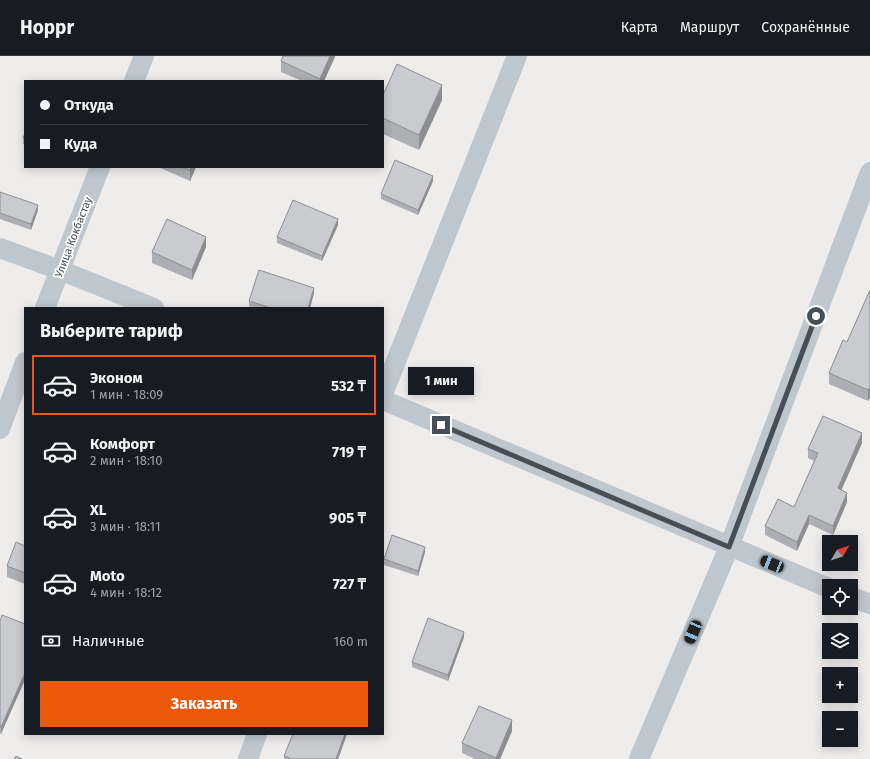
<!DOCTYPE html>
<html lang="ru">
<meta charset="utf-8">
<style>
:root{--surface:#171b24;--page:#20242c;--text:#f1f3f6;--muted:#9ea1a6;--line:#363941;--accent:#ea580c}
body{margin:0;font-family:"Fira Sans",sans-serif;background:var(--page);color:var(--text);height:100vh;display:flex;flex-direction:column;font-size:15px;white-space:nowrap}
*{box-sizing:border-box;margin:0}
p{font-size:13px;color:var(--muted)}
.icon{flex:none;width:22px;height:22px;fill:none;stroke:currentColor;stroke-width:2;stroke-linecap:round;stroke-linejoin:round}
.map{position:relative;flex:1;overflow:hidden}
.sheet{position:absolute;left:24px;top:251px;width:360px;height:428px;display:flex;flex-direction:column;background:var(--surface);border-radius:0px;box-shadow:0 2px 10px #0003}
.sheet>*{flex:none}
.hud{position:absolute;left:24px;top:24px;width:360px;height:88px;border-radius:0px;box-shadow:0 2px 10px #0003;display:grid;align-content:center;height:88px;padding:0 16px;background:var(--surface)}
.needle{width:26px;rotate:51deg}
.controls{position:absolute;left:822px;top:479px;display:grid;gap:8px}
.controls a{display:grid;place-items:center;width:36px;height:36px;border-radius:0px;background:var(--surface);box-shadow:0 2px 10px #0003;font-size:20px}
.end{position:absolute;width:18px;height:18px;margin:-9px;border:5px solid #464e58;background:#fff;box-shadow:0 0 0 2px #fff}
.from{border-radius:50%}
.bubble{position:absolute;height:28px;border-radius:0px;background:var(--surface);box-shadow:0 2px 10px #0003;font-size:13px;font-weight:700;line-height:28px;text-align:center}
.car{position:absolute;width:12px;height:24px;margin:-12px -6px;border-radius:5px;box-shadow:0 0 3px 1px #0007;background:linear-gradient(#222 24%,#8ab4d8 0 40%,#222 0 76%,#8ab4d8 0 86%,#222 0)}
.hud b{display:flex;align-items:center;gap:14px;height:38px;font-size:15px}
.hud b+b{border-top:1px solid var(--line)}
.hud i{width:10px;height:10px;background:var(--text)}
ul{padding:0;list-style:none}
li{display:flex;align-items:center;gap:12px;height:60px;margin:0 8px 6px;padding:0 8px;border:2px solid transparent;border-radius:0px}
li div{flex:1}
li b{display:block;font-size:15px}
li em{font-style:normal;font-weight:700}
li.selected{border-color:var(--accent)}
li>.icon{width:36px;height:36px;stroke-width:1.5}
h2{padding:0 16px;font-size:18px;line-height:48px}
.pay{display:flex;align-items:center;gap:10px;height:44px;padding:0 16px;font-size:15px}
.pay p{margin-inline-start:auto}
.primary-button{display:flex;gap:8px;margin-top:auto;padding:8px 16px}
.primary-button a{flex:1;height:46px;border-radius:0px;background:var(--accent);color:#fff;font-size:16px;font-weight:700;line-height:46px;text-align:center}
header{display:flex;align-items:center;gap:24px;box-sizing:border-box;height:56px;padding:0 20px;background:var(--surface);border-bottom:1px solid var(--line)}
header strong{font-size:19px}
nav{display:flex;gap:22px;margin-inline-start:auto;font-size:14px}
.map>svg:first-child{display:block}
</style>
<header>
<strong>Hoppr</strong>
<nav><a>Карта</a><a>Маршрут</a><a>Сохранённые</a></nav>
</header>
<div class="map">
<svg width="870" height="703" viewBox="0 0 870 703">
<rect width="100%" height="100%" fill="#efecec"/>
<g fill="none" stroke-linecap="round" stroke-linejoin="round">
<g stroke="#bec6ce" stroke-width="20">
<polyline points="134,25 144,0"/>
<polyline points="0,192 60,214 154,252"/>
<polyline points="45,252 100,111"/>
<polyline points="383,338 517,0"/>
<polyline points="383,344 829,532"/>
<polyline points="0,373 25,306"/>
<polyline points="851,541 870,548"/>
<polyline points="248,703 257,678"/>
<polyline points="639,703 729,491 870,116"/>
</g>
</g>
<g fill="#aeafb4">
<polygon points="335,0 324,25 302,25 281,16 281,5"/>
<polygon points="383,39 442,44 419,94 383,78"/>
<polygon points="25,77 25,89 23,88 23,82"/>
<polygon points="158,111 196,111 190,125"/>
<polygon points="433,125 418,159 381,143 381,138"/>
<polygon points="0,136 38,154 31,174 0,163"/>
<polygon points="338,169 322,205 277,187 277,181"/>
<polygon points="206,191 192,224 152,207 152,196"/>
<polygon points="870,234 868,345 829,328 829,317 847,286"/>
<polygon points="314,237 310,252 254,252 249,250 249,245"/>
<polygon points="862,387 841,434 847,446 833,479 809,468 797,495 765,479 765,470 794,451 814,405 808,402 808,393"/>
<polygon points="25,490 25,528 7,521 7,510"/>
<polygon points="425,496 418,520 384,509 384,503"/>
<polygon points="2,559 1,678 0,678 0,565"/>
<polygon points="464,581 448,625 412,611 412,606"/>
<polygon points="512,675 500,703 475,703 462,697 462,687"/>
<polygon points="347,678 338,703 284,703 284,700"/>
</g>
<g fill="#8d8e92">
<polygon points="330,0 335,0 335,1 324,25 320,25 320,23"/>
<polygon points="442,29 442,44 419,94 419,79"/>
<polygon points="191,111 196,111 190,125 190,114"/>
<polygon points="433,120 433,125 418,159 418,154"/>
<polygon points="38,149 38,154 31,174 31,168"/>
<polygon points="338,163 338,169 322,205 322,200"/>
<polygon points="206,181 206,191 192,224 192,214"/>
<polygon points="314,232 314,237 310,252 308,252"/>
<polygon points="870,331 870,342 868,345 868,334"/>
<polygon points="862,377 862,387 838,442 838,432"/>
<polygon points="847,437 847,446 833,479 833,470"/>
<polygon points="809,459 809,468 797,495 797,486"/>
<polygon points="425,491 425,496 418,520 418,515"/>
<polygon points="464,576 464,581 448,625 448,619"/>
<polygon points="25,617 25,624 1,678 1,671"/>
<polygon points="512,664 512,675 500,703 496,703 496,702"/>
<polygon points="345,678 347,678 338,703 336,703"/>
</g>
<g fill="#cacbd1" stroke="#8d8e92">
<polygon points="283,0 330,0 320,23 281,5"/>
<polygon points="397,8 442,29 419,79 383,62 383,39"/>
<polygon points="25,77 25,83 23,82"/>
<polygon points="395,104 433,120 418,154 381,138"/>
<polygon points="182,111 191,111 190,114"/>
<polygon points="0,136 38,149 31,168 0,157"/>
<polygon points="293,144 338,163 322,200 277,181"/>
<polygon points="167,163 206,181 192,214 152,196"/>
<polygon points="259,214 314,232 308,252 271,252 249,245"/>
<polygon points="870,234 870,331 868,334 829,317 843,284 847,286"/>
<polygon points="823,360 862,377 838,432 847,437 833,470 809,459 797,486 765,470 778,443 794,451 818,397 808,393"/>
<polygon points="392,479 425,491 418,515 384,503"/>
<polygon points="16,486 25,490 25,517 7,510"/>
<polygon points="2,559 25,568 25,617 1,671 0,670 0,565"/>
<polygon points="428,562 464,576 448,619 412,606"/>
<polygon points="479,650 512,664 496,702 462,687"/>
<polygon points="293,678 345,678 336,703 292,703 284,700"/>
<polygon points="16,700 22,703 14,703"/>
</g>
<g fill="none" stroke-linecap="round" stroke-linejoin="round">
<polyline stroke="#464e58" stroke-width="5" points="441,369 729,491 816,260"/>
</g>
<g text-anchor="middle" stroke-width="3.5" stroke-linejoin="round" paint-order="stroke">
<g font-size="11" fill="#464e58" stroke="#fff">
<text transform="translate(73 181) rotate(-69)" y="4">Улица Кокбастау</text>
</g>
</g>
</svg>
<div class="controls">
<a><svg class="needle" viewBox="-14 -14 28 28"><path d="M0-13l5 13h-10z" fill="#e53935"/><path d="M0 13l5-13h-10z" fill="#9ea1a6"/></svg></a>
<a><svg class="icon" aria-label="locate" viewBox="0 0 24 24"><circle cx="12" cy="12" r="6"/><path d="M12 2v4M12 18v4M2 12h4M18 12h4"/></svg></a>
<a><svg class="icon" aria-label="layers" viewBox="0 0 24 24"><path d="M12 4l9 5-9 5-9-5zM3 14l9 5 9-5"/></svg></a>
<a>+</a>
<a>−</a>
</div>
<i class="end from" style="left:816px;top:260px"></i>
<i class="end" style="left:441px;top:369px"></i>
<div class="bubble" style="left:408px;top:311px;width:66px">1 мин</div>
<i class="car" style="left:772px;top:508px;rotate:292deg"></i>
<i class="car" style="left:693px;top:576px;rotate:203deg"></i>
<div class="hud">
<b><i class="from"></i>Откуда</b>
<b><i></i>Куда</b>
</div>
<section class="sheet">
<h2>Выберите тариф</h2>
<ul>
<li class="selected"><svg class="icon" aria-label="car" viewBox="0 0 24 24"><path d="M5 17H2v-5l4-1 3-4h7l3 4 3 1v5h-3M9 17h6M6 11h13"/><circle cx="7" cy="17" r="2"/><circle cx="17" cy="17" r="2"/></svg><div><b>Эконом</b><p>1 мин · 18:09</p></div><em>532 ₸</em></li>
<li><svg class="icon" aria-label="car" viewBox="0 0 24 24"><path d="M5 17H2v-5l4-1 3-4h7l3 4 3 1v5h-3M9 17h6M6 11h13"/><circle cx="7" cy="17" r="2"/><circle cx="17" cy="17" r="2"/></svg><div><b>Комфорт</b><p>2 мин · 18:10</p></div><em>719 ₸</em></li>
<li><svg class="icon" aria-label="car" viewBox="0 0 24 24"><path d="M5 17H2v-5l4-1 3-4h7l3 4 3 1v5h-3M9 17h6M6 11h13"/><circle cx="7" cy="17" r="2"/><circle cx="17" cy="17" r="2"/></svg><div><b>XL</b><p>3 мин · 18:11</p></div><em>905 ₸</em></li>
<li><svg class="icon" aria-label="car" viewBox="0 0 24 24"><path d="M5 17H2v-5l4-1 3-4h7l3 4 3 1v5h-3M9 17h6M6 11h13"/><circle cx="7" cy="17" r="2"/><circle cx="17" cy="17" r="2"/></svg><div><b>Moto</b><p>4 мин · 18:12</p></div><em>727 ₸</em></li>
</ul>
<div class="pay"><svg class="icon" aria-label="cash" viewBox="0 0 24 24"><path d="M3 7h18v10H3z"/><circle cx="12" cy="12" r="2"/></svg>Наличные<p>160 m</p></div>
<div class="primary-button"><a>Заказать</a></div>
</section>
</div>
